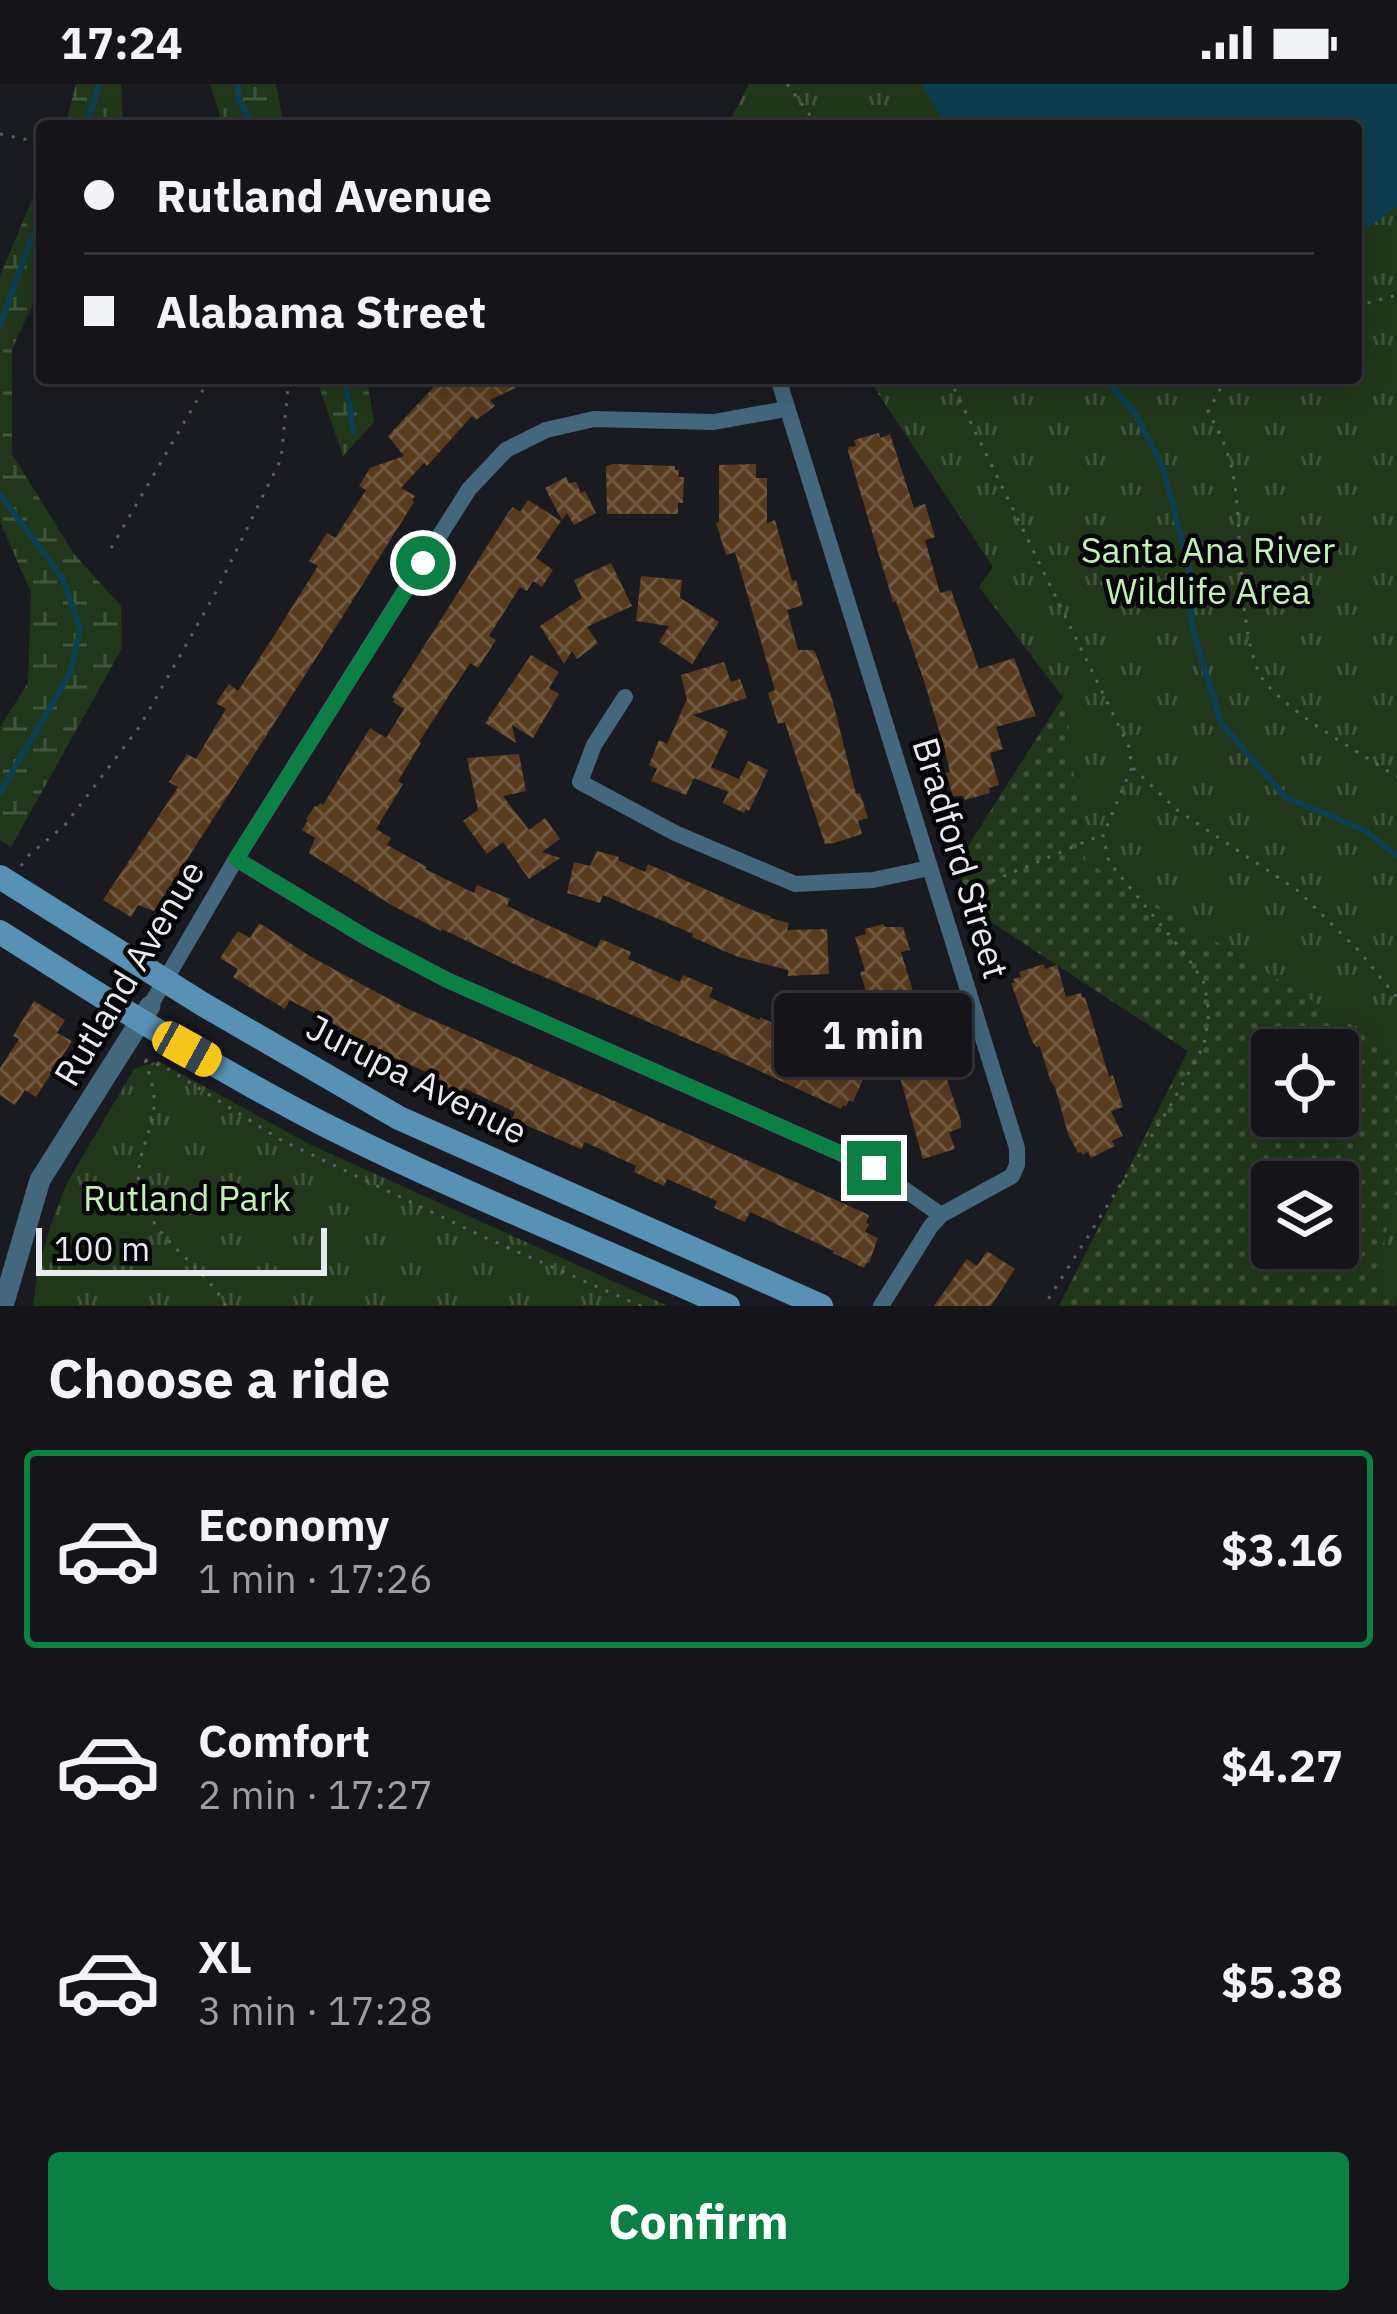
<!DOCTYPE html>
<meta charset="utf-8">
<style>
:root{--surface:#141419;--page:#1d1d22;--text:#f1f3f6;--muted:#9d9ea2;--line:#333338;--accent:#0b8043}
body{margin:0;font-family:"IBM Plex Sans",sans-serif;background:var(--page);color:var(--text);height:100vh;display:flex;flex-direction:column;font-size:45px;white-space:nowrap}
*{box-sizing:border-box;margin:0}
p{font-size:39px;color:var(--muted)}
.icon{flex:none;width:66px;height:66px;fill:none;stroke:currentColor;stroke-width:2;stroke-linecap:round;stroke-linejoin:round}
.map{position:relative;height:1222px;overflow:hidden}
.details{display:flex;flex-direction:column;background:var(--surface);flex:1}
.details>*{flex:none}
.hud{position:absolute;left:36px;top:36px;width:1326px;height:264px;border-radius:12px;box-shadow:0 6px 30px #0003,0 0 0 3px var(--line);display:grid;align-content:center;height:264px;padding:0 48px;background:var(--surface)}
.controls{position:absolute;left:1251px;top:945px;display:grid;gap:24px}
.controls a{display:grid;place-items:center;width:108px;height:108px;border-radius:12px;background:var(--surface);box-shadow:0 6px 30px #0003,0 0 0 3px var(--line);font-size:60px}
.scale{position:absolute;left:36px;bottom:30px;width:291px;box-sizing:border-box;padding-left:12px;border:6px solid #e9eaee;border-top:0;font-size:33px;line-height:42px;white-space:nowrap;color:#e9eaee;-webkit-text-stroke:9px #060609;paint-order:stroke}
.end{position:absolute;width:54px;height:54px;margin:-27px;border:15px solid #0b8043;background:#fff;box-shadow:0 0 0 6px #fff}
.from{border-radius:50%}
.bubble{position:absolute;height:84px;border-radius:12px;background:var(--surface);box-shadow:0 6px 30px #0003,0 0 0 3px var(--line);font-size:39px;font-weight:700;line-height:84px;text-align:center}
.car{position:absolute;width:36px;height:72px;margin:-36px -18px;border-radius:15px;box-shadow:0 0 9px 3px #0007;background:linear-gradient(#f5c518 24%,#345 0 40%,#f5c518 0 76%,#345 0 86%,#f5c518 0)}
.hud b{display:flex;align-items:center;gap:42px;height:114px;font-size:45px}
.hud b+b{border-top:3px solid var(--line)}
.hud i{width:30px;height:30px;background:var(--text)}
ul{padding:0;list-style:none}
li{display:flex;align-items:center;gap:36px;height:198px;margin:0 24px 18px;padding:0 24px;border:6px solid transparent;border-radius:12px}
li div{flex:1}
li b{display:block;font-size:45px}
li em{font-style:normal;font-weight:700}
li.selected{border-color:var(--accent)}
li>.icon{width:108px;height:108px;stroke-width:1.5}
h2{padding:0 48px;font-size:54px;line-height:144px}
.primary-button{display:flex;gap:24px;margin-top:auto;padding:24px 48px}
.primary-button a{flex:1;height:138px;border-radius:12px;background:var(--accent);color:#fff;font-size:48px;font-weight:700;line-height:138px;text-align:center}
.status{display:flex;justify-content:space-between;align-items:center;height:84px;padding:0 60px;background:var(--surface);direction:ltr}
.status svg{height:33px;fill:currentColor}
.map>svg:first-child{display:block}
</style>
<div class="status"><b>17:24</b><svg viewBox="0 0 49 12"><path d="M0 12V9h3v3zM5 12V6h3v6zM10 12V3h3v9zM15 12V0h3v12zM26 1h20v11H26zM47 4h2v5h-2z"/></svg></div>
<div class="map">
<svg width="1397" height="1222" viewBox="0 0 1397 1222">
<defs>
<pattern id="grass-dots" width="8" height="8" patternUnits="userSpaceOnUse" patternTransform="scale(3)"><rect width="8" height="8" fill="#203819"/><path d="M2 2h.1M6 6h.1" fill="none" stroke="#40553b" stroke-width="1.8" stroke-linecap="round"/></pattern>
<pattern id="wetland-marsh" width="20" height="14" patternUnits="userSpaceOnUse" patternTransform="scale(3)"><rect width="20" height="14" fill="#203819"/><path d="M1 5h8M5 5V1M11 12h8M15 12V8" fill="none" stroke="#40553b"/></pattern>
<pattern id="park-tufts" width="24" height="20" patternUnits="userSpaceOnUse" patternTransform="scale(3)"><rect width="24" height="20" fill="#203819"/><path d="M3 7l-1-3M5 7V3M7 7l1-3M15 17l-1-3M17 17v-4M19 17l1-3" fill="none" stroke="#40553b"/></pattern>
<pattern id="building-cross-hatch" width="8" height="8" patternUnits="userSpaceOnUse" patternTransform="scale(3)"><rect width="8" height="8" fill="#583b1d"/><path d="M0 0l8 8M0 8l8-8" fill="none" stroke="#70583e"/></pattern>
</defs>
<rect width="100%" height="100%" fill="#1a1b21"/>
<path fill="url(#grass-dots)" fill-rule="evenodd" d="M1063,613L1086,777L1397,969V1110L1372,1199L1397,1214L1396,1222H1059L1188,967L973,826L956,781ZM1272,966H1338V1032H1272ZM1272,1098H1338V1164H1272Z"/>
<g fill="url(#wetland-marsh)">
<polygon points="76,0 121,0 123,38 121,42 65,42"/>
<polygon points="210,0 276,0 284,42 223,42"/>
<polygon points="42,92 42,201 12,265 12,370 74,470 121,522 122,564 11,763 0,756 0,643 28,599 31,508 0,438 0,192"/>
<polygon points="316,294 367,294 374,338 343,372"/>
</g>
<g fill="url(#park-tufts)">
<polygon points="749,0 1397,0 1397,969 1086,777 1063,613 979,503 993,483 868,294 1356,294 1356,42 727,42"/>
<polygon points="158,977 311,1061 668,1222 33,1222 38,1185 52,1137 67,1099 134,985"/>
<polygon points="1397,1110 1397,1214 1372,1199"/>
</g>
<polygon fill="#0d3e51" points="921,0 1397,0 1397,123 1356,152 1356,42 946,42"/>
<g fill="none" stroke-linecap="round" stroke-linejoin="round">
<g stroke="#0d3e51" stroke-width="6">
<polyline points="237,0 239,16 253,42"/>
<polyline points="86,42 99,0"/>
<polyline points="0,241 30,159 42,134"/>
<polyline points="344,294 354,348"/>
<polyline points="1104,294 1135,329 1164,386 1190,489 1192,543 1221,639 1285,713 1364,746 1397,772"/>
<polyline points="0,410 63,495 80,544 71,587 0,709"/>
</g>
</g>
<g fill="url(#building-cross-hatch)">
<polygon points="442,294 536,294 490,316 495,322 476,336 472,332 427,382 424,379 401,404 415,412 412,416 414,418 341,535 154,827 138,821 131,833 103,816 178,703 169,698 187,670 196,675 226,625 216,619 229,600 238,607 270,558 318,482 309,477 327,449 335,454 366,406 359,402 370,384 404,372 388,352"/>
<polygon points="879,349 880,354 890,350 914,424 925,420 935,453 925,456 940,509 951,506 979,585 1014,574 1036,632 996,643 1003,665 990,669 999,701 989,704 990,709 965,716 963,712 953,712 946,689 950,688 944,663 925,600 896,517 893,518 848,367 849,363 856,362 854,356"/>
<polygon points="613,380 675,382 675,386 679,386 678,393 684,393 683,419 678,419 678,430 607,430 606,382"/>
<polygon points="756,380 756,394 767,394 767,439 775,436 792,497 796,496 803,521 787,526 798,566 813,566 816,570 833,618 856,710 860,709 868,734 858,737 862,750 834,759 825,760 787,645 785,638 778,640 768,609 775,606 735,468 726,471 716,439 719,438 719,381"/>
<polygon points="566,393 569,399 576,398 581,409 585,407 596,429 574,441 567,429 562,436 545,404"/>
<polygon points="528,416 561,437 536,474 553,486 542,503 533,497 527,507 520,503 489,552 496,556 478,584 470,579 419,658 421,659 398,697 403,700 376,745 391,754 387,761 427,783 425,785 474,809 477,801 510,815 507,822 597,864 601,855 631,868 628,875 680,898 683,891 713,904 709,913 759,936 760,933 800,952 808,934 826,942 824,945 839,951 831,967 868,984 853,1018 849,1016 846,1023 843,1021 841,1025 736,976 514,880 442,845 441,847 393,822 309,769 315,754 302,746 308,736 306,735 315,722 317,723 320,719 323,721 370,644 386,654 404,625 393,618 395,615 392,613 508,429 513,423 520,428"/>
<polygon points="611,479 632,522 587,543 598,559 577,575 572,567 564,580 540,542 582,514 574,496"/>
<polygon points="641,492 682,496 680,514 719,538 692,580 659,558 669,542 636,537"/>
<polygon points="531,571 559,588 549,604 559,610 533,654 512,641 516,659 485,639"/>
<polygon points="724,578 731,598 740,595 747,614 693,631 728,647 711,683 739,695 748,677 768,686 749,727 746,725 744,729 723,719 728,708 694,694 686,711 651,697 657,685 649,681 659,656 667,660 687,615 681,591"/>
<polygon points="519,670 526,707 503,712 529,746 545,734 560,755 542,768 560,774 529,795 503,758 487,770 463,737 478,726 467,674"/>
<polygon points="597,767 619,773 618,776 645,788 648,780 757,828 771,832 770,834 789,839 787,846 827,845 829,890 788,892 788,886 738,873 692,853 693,850 603,811 600,819 567,809 574,778 590,782"/>
<polygon points="259,839 313,874 406,924 867,1130 869,1132 866,1139 869,1140 865,1148 878,1154 869,1179 867,1178 864,1184 833,1169 834,1167 750,1128 745,1138 714,1124 717,1117 667,1095 664,1102 634,1088 636,1082 585,1058 581,1065 512,1035 515,1028 464,1004 460,1012 430,998 433,991 379,967 376,973 346,959 350,949 290,916 285,925 233,893 238,885 220,874 238,847 250,854"/>
<polygon points="883,840 885,843 903,843 910,866 901,868 924,943 929,942 961,1037 961,1044 949,1048 955,1065 923,1075 895,976 892,977 876,926 872,927 860,888 865,887 855,853 866,850 865,845"/>
<polygon points="1044,880 1045,885 1057,881 1066,913 1081,909 1082,914 1085,913 1109,993 1113,991 1123,1023 1111,1027 1123,1052 1112,1057 1115,1062 1091,1074 1088,1068 1082,1071 1081,1068 1078,1069 1068,1050 1055,1003 1050,996 1040,962 1036,963 1032,957 1011,899 1015,899 1013,895 1021,893 1019,888"/>
<polygon points="34,917 65,936 57,949 72,957 36,1013 25,1006 15,1021 0,1011 0,984 19,955 13,952"/>
<polygon points="987,1167 1015,1185 991,1222 934,1222 967,1175 977,1182"/>
</g>
<g fill="none" stroke-linecap="round" stroke-linejoin="round">
<g stroke="#5e5f64" stroke-width="3" stroke-dasharray="3 9" stroke-linecap="butt">
<polyline points="787,0 818,42"/>
<polyline points="0,50 42,59"/>
<polyline points="1356,222 1397,211"/>
<polyline points="949,294 1129,663 1132,683 1103,751 1109,778 1188,874 1204,899 1209,928 1204,961 1172,1019 1044,1222"/>
<path d="M1226,294L1208,328C1221,350 1230,371 1234,396C1243,445 1236,571 1269,603C1303,638 1356,666 1397,693"/>
<polyline points="111,464 210,294"/>
<polyline points="1133,684 1177,726 1297,806 1359,867 1397,914"/>
<polyline points="21,782 28,772 65,741 140,642 216,508 281,375 289,294"/>
<polyline points="959,811 1099,752"/>
<polyline points="145,976 165,983 281,1056 486,1154 641,1222"/>
<path d="M145,976C148,987 153,1000 154,1012C157,1047 130,1074 141,1112C155,1158 204,1181 226,1222"/>
</g>
<g stroke="#43677d" stroke-width="16">
<polyline points="778,294 1017,1064 1017,1081 1012,1092 941,1131 931,1142 881,1222"/>
<polyline points="625,613 594,661 580,698 675,749 795,800 873,796 929,784"/>
<polyline points="236,775 369,855 447,896 874,1084 941,1131"/>
<polyline points="150,922 236,775 469,405 506,366 546,346 594,335 714,338 786,325"/>
</g>
<polyline stroke="#43677d" stroke-width="21" points="3,1222 40,1096 150,922"/>
<g stroke="#5792b6" stroke-width="24">
<polyline points="0,793 204,921 399,1034 821,1222"/>
<path d="M0,848C105,915 210,982 321,1039C454,1106 592,1161 728,1222"/>
</g>
</g>
<g fill="none" stroke-linecap="round" stroke-linejoin="round">
<polyline stroke="#0b8043" stroke-width="15" points="423,479 236,775 369,855 447,896 874,1084"/>
</g>
<g text-anchor="middle" stroke-width="9" stroke-linejoin="round" paint-order="stroke">
<g font-size="36" fill="#c2efb5" stroke="#060609">
<text x="1208" y="479">Santa Ana River<tspan x="1208" dy="41">Wildlife Area</tspan></text>
<text x="187" y="1127">Rutland Park</text>
</g>
<g font-size="36" fill="#e9eaee" stroke="#060609">
<text transform="translate(961 774) rotate(73)" y="13">Bradford Street</text>
<text transform="translate(129 889) rotate(-59)" y="13">Rutland Avenue</text>
<text transform="translate(417 995) rotate(27)" y="13">Jurupa Avenue</text>
</g>
</g>
</svg>
<div class="controls">
<a><svg class="icon" aria-label="locate" viewBox="0 0 24 24"><circle cx="12" cy="12" r="6"/><path d="M12 2v4M12 18v4M2 12h4M18 12h4"/></svg></a>
<a><svg class="icon" aria-label="layers" viewBox="0 0 24 24"><path d="M12 4l9 5-9 5-9-5zM3 14l9 5 9-5"/></svg></a>
</div>
<div class="scale">100 m</div>
<i class="end from" style="left:423px;top:479px"></i>
<i class="end" style="left:874px;top:1084px"></i>
<div class="bubble" style="left:774px;top:909px;width:198px">1 min</div>
<i class="car" style="left:187px;top:965px;rotate:119deg"></i>
<div class="hud">
<b><i class="from"></i>Rutland Avenue</b>
<b><i></i>Alabama Street</b>
</div>
</div>
<section class="details">
<h2>Choose a ride</h2>
<ul>
<li class="selected"><svg class="icon" aria-label="car" viewBox="0 0 24 24"><path d="M5 17H2v-5l4-1 3-4h7l3 4 3 1v5h-3M9 17h6M6 11h13"/><circle cx="7" cy="17" r="2"/><circle cx="17" cy="17" r="2"/></svg><div><b>Economy</b><p>1 min · 17:26</p></div><em>$3.16</em></li>
<li><svg class="icon" aria-label="car" viewBox="0 0 24 24"><path d="M5 17H2v-5l4-1 3-4h7l3 4 3 1v5h-3M9 17h6M6 11h13"/><circle cx="7" cy="17" r="2"/><circle cx="17" cy="17" r="2"/></svg><div><b>Comfort</b><p>2 min · 17:27</p></div><em>$4.27</em></li>
<li><svg class="icon" aria-label="car" viewBox="0 0 24 24"><path d="M5 17H2v-5l4-1 3-4h7l3 4 3 1v5h-3M9 17h6M6 11h13"/><circle cx="7" cy="17" r="2"/><circle cx="17" cy="17" r="2"/></svg><div><b>XL</b><p>3 min · 17:28</p></div><em>$5.38</em></li>
</ul>
<div class="primary-button"><a>Confirm</a></div>
</section>
